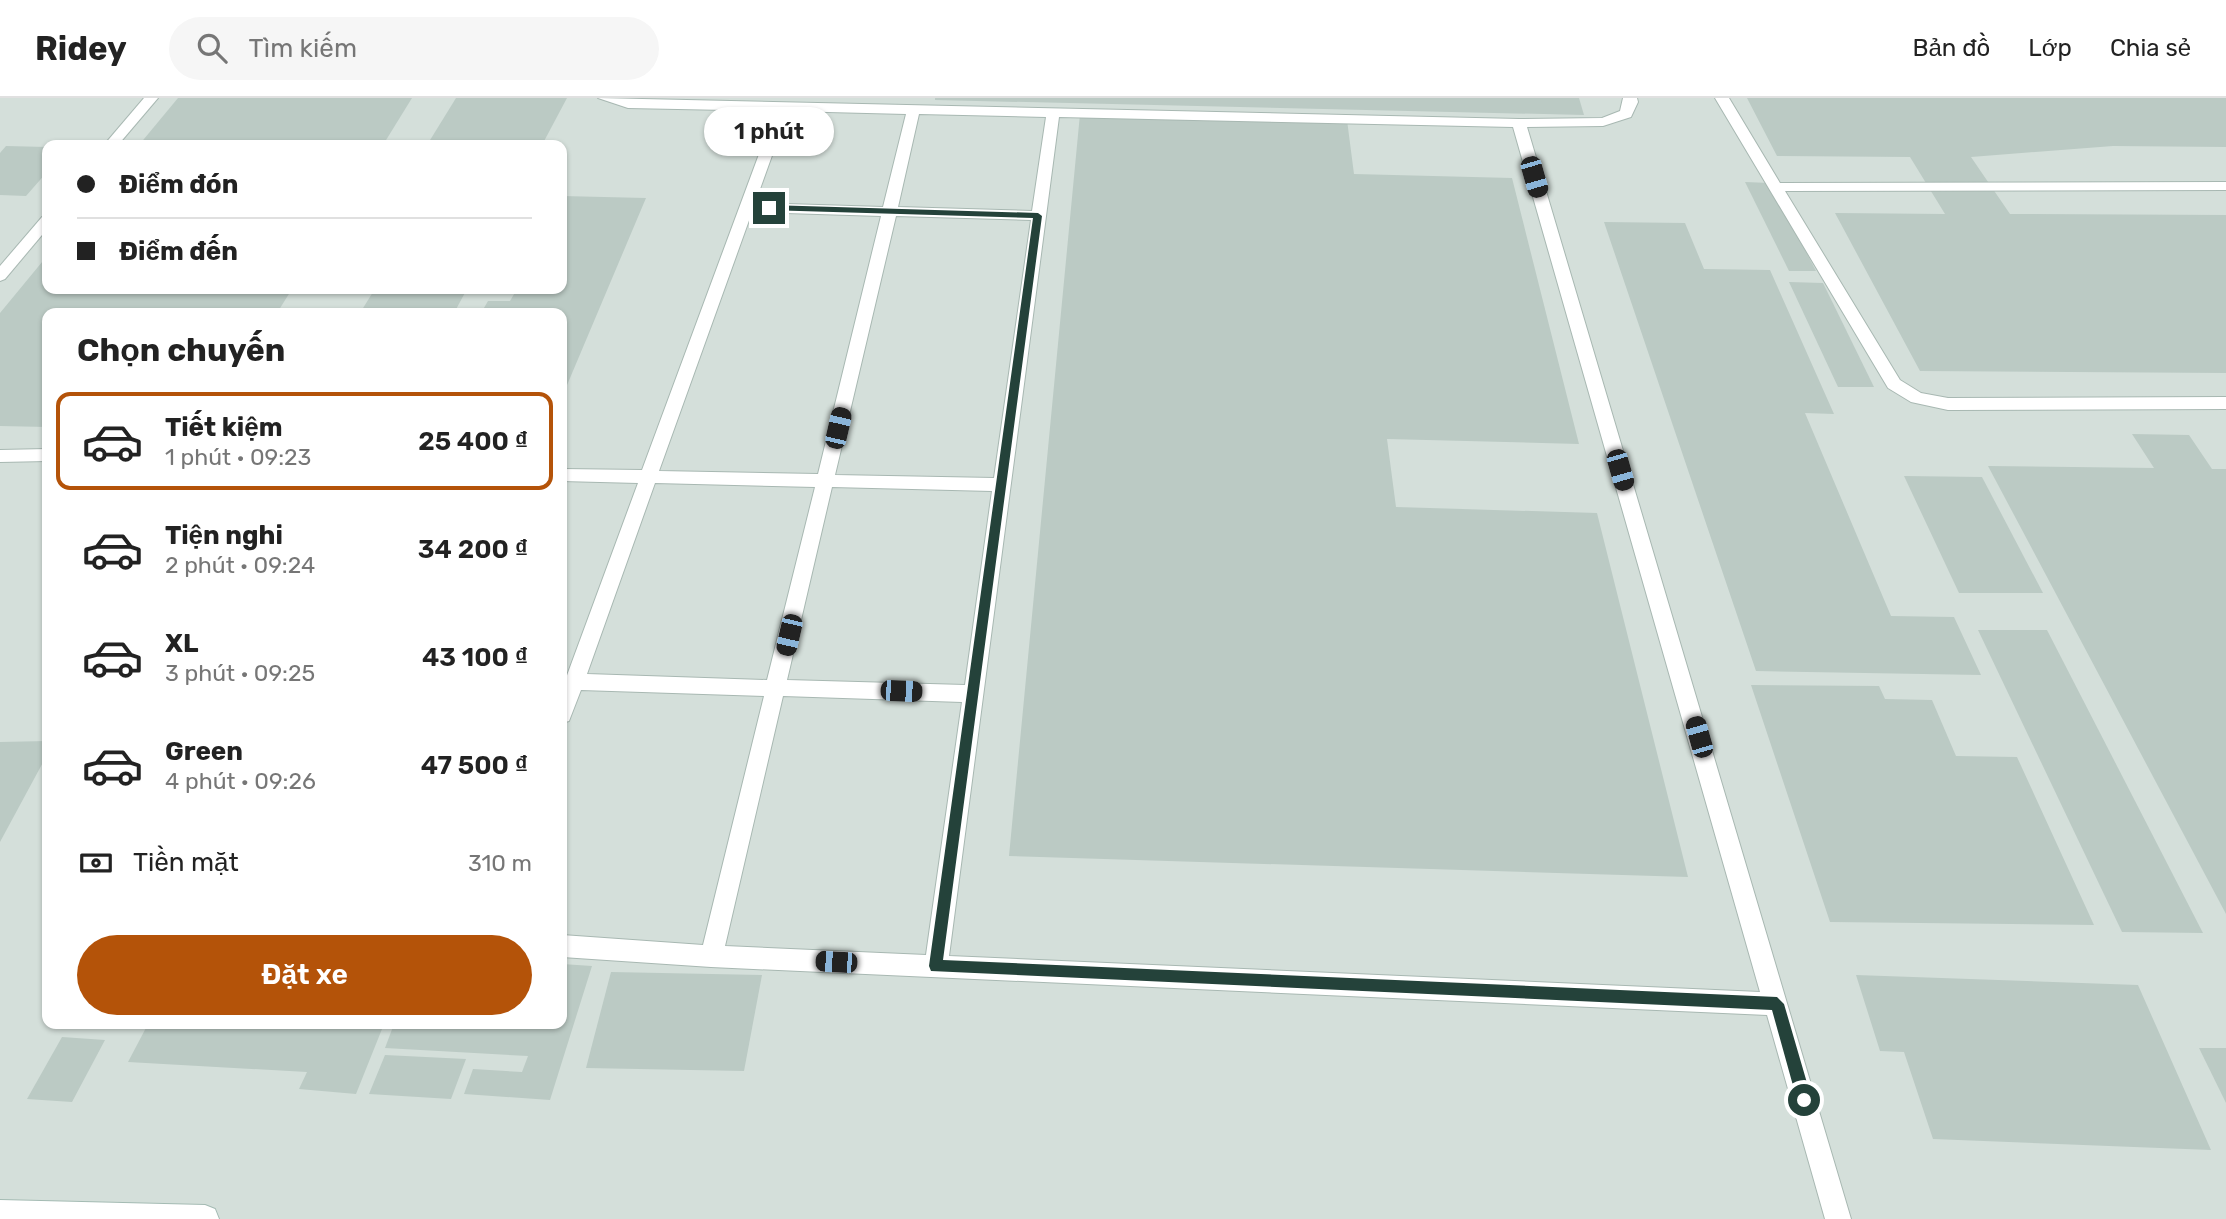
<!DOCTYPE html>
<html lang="vi">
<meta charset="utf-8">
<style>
:root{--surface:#fff;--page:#f6f6f6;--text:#222;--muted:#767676;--line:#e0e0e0;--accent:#b45309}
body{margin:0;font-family:Rubik,sans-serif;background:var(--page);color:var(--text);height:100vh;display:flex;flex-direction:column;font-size:26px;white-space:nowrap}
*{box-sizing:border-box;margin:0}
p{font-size:23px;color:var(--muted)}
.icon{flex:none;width:38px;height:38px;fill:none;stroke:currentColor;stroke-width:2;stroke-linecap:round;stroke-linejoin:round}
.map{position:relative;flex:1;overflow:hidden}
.side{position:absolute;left:42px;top:210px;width:525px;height:721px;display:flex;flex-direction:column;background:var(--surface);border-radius:14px;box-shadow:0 2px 5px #0004}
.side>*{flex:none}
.hud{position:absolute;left:42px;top:42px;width:525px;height:154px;border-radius:14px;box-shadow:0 2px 5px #0004;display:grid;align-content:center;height:154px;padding:0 35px;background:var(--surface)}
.end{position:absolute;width:32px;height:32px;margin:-16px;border:9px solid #24423a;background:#fff;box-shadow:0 0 0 4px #fff}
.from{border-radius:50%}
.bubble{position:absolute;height:49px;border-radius:24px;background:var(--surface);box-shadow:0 2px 5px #0004;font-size:23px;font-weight:600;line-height:49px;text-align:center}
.car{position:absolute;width:21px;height:42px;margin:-21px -10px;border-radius:9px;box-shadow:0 0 5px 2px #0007;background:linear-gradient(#222 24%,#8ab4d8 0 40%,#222 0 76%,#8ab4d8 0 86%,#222 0)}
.hud b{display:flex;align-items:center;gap:24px;height:66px;font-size:26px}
.hud b+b{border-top:2px solid var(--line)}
.hud i{width:18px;height:18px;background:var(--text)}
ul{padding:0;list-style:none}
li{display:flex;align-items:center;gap:21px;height:98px;margin:0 14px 10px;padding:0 21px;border:4px solid transparent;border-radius:14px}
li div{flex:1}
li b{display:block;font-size:26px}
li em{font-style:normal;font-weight:600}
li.on{border-color:var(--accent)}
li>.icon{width:63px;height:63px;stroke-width:1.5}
h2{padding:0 35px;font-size:32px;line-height:84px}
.pay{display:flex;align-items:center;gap:18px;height:77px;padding:0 35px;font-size:26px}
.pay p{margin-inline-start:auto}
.button{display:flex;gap:14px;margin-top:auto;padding:14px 35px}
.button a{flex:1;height:80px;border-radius:42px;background:var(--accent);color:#fff;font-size:28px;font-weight:600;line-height:80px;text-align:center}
header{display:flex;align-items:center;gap:42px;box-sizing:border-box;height:98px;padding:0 35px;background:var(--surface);border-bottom:2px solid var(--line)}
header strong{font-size:33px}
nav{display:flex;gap:38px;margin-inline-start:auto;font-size:24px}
.search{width:490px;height:63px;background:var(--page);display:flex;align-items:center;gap:18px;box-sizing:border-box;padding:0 24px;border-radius:38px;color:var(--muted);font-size:26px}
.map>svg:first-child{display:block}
</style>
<header>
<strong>Ridey</strong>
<div class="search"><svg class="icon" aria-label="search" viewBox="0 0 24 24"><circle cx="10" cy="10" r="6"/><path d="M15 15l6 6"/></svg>Tìm kiếm</div>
<nav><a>Bản đồ</a><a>Lớp</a><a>Chia sẻ</a></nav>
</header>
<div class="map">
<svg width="2226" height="1121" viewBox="0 0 2226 1121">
<rect width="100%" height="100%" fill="#e6efeb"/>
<path fill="#d4dfda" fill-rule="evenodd" d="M0,0H2226V1121H0ZM47,47H562V191H47ZM47,215H562V926H47Z"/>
<g fill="#bbcac4">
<polygon points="178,0 412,0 383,47 139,47"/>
<polygon points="456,0 567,0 542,47 427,47"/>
<polygon points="935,0 1579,0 1584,17 935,2"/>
<polygon points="1747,0 2226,0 2226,49 2113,48 1971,59 2010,116 2226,117 2226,275 1920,273 1835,115 1945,116 1910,59 1777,58"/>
<polygon points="1080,16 1347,22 1354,76 1512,80 1579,346 1387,341 1396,409 1597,415 1688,779 1009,758"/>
<polygon points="6,48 47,49 47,74 26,98 0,97 0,55"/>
<polygon points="1745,84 1770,85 1816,173 1789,173"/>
<polygon points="562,98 646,100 562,299 562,215 481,215 488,203 510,203 517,191 562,191"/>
<polygon points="1604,124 1685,125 1704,171 1770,172 1834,316 1805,315 1891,518 1954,519 1981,577 1756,573"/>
<polygon points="47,158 47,191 292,191 277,215 47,215 47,329 0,328 0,215"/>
<polygon points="1789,184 1823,185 1874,289 1838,289"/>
<polygon points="413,191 467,191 454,215 360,215 373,194 411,195"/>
<polygon points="2132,336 2189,337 2212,371 2226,371 2226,816 1988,368 2154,370"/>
<polygon points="1904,378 1982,379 2043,495 1959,495"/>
<polygon points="1978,532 2047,532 2203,835 2122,834"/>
<polygon points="1751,587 1879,588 1885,601 1932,602 1956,658 2017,659 2094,827 1830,824"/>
<polygon points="47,643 47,657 0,744 0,644"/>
<polygon points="562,866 592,868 550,1002 464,996 473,971 522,974 528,958 385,950 394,926 562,926"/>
<polygon points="611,874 762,877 744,973 586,970"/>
<polygon points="1856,877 2138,887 2211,1052 1933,1041 1904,954 1880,953"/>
<polygon points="148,926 384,926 356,996 299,991 307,974 128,964"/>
<polygon points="62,939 105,942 72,1004 27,1001"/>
<polygon points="2199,950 2226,950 2226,1005"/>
<polygon points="385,957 466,961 451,1001 369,996"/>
</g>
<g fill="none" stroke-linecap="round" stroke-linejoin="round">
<g stroke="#a8b8b2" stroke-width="2">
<g id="lane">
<polygon points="144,0 158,0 118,47 104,47"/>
<path d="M598,0L1519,21L1602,20L1620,13L1623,0H1637L1638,4L1631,19L1603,28L1527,29L1851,1121H1825L1767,917L711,869L562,859V837L703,847L764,598L581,592L569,623L562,625V591L638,385L562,383V371L642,372L775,13L628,10ZM788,13L906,16L883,109L755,105ZM919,16L1046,19L1032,113L898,109ZM1059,19L1513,29L1760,894L949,858ZM752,114L881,118L818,376L659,373ZM896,118L1031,122L994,380L835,377ZM655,385L815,389L767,582L587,576ZM832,389L992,393L965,587L787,582ZM783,598L962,604L926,857L725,848Z"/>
<polygon points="1715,0 1729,0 1780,85 2226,84 2226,92 1785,93 1900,282 1921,295 1948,300 2226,299 2226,311 1948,312 1911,304 1888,290"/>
<polygon points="47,118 47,131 5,181 0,183 0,168 42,119"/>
<polygon points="47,351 47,363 0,364 0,352"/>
</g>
</g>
<g stroke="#a4bbb3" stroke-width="2">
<polygon id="secondary" points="0,1102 205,1107 215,1111 219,1121 0,1121"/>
</g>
<use href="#lane" fill="#fff" fill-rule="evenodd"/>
<use href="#secondary" fill="#fff" fill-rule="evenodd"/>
</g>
<polygon fill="#24423a" points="769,107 1038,115 1042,118 943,862 1777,899 1784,906 1812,1002 1809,1007 1804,1009 1797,1002 1772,912 931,873 929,868 1033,120 766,112"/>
</svg>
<i class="end from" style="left:1804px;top:1002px"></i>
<i class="end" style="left:769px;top:110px"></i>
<div class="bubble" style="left:704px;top:9px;width:130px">1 phút</div>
<i class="car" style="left:1534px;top:79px;rotate:164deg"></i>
<i class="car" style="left:838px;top:330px;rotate:13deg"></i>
<i class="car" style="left:1620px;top:372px;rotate:164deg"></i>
<i class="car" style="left:789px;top:537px;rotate:193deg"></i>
<i class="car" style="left:901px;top:593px;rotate:92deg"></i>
<i class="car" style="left:1699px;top:639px;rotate:344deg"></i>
<i class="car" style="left:836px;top:864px;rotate:273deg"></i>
<div class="hud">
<b><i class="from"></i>Điểm đón</b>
<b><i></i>Điểm đến</b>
</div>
<section class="side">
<h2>Chọn chuyến</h2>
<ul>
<li class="on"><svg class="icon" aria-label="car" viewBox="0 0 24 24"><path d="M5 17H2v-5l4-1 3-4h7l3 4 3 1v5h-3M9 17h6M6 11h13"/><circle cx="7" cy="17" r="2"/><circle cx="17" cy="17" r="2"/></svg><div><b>Tiết kiệm</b><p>1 phút · 09:23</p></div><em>25 400 ₫</em></li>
<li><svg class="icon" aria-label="car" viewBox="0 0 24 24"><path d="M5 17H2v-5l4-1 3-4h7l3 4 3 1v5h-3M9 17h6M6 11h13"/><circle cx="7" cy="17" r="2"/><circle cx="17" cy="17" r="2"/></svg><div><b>Tiện nghi</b><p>2 phút · 09:24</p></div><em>34 200 ₫</em></li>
<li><svg class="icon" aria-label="car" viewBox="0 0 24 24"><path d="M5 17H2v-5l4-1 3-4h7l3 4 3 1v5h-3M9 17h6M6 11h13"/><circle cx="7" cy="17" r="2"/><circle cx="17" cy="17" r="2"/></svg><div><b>XL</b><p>3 phút · 09:25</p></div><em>43 100 ₫</em></li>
<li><svg class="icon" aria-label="car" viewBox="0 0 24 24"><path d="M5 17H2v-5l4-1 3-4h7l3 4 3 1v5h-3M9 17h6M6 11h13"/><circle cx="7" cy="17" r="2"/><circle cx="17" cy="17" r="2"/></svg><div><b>Green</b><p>4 phút · 09:26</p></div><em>47 500 ₫</em></li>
</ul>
<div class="pay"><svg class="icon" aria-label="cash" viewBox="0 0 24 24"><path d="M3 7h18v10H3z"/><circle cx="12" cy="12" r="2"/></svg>Tiền mặt<p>310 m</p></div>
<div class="button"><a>Đặt xe</a></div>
</section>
</div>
